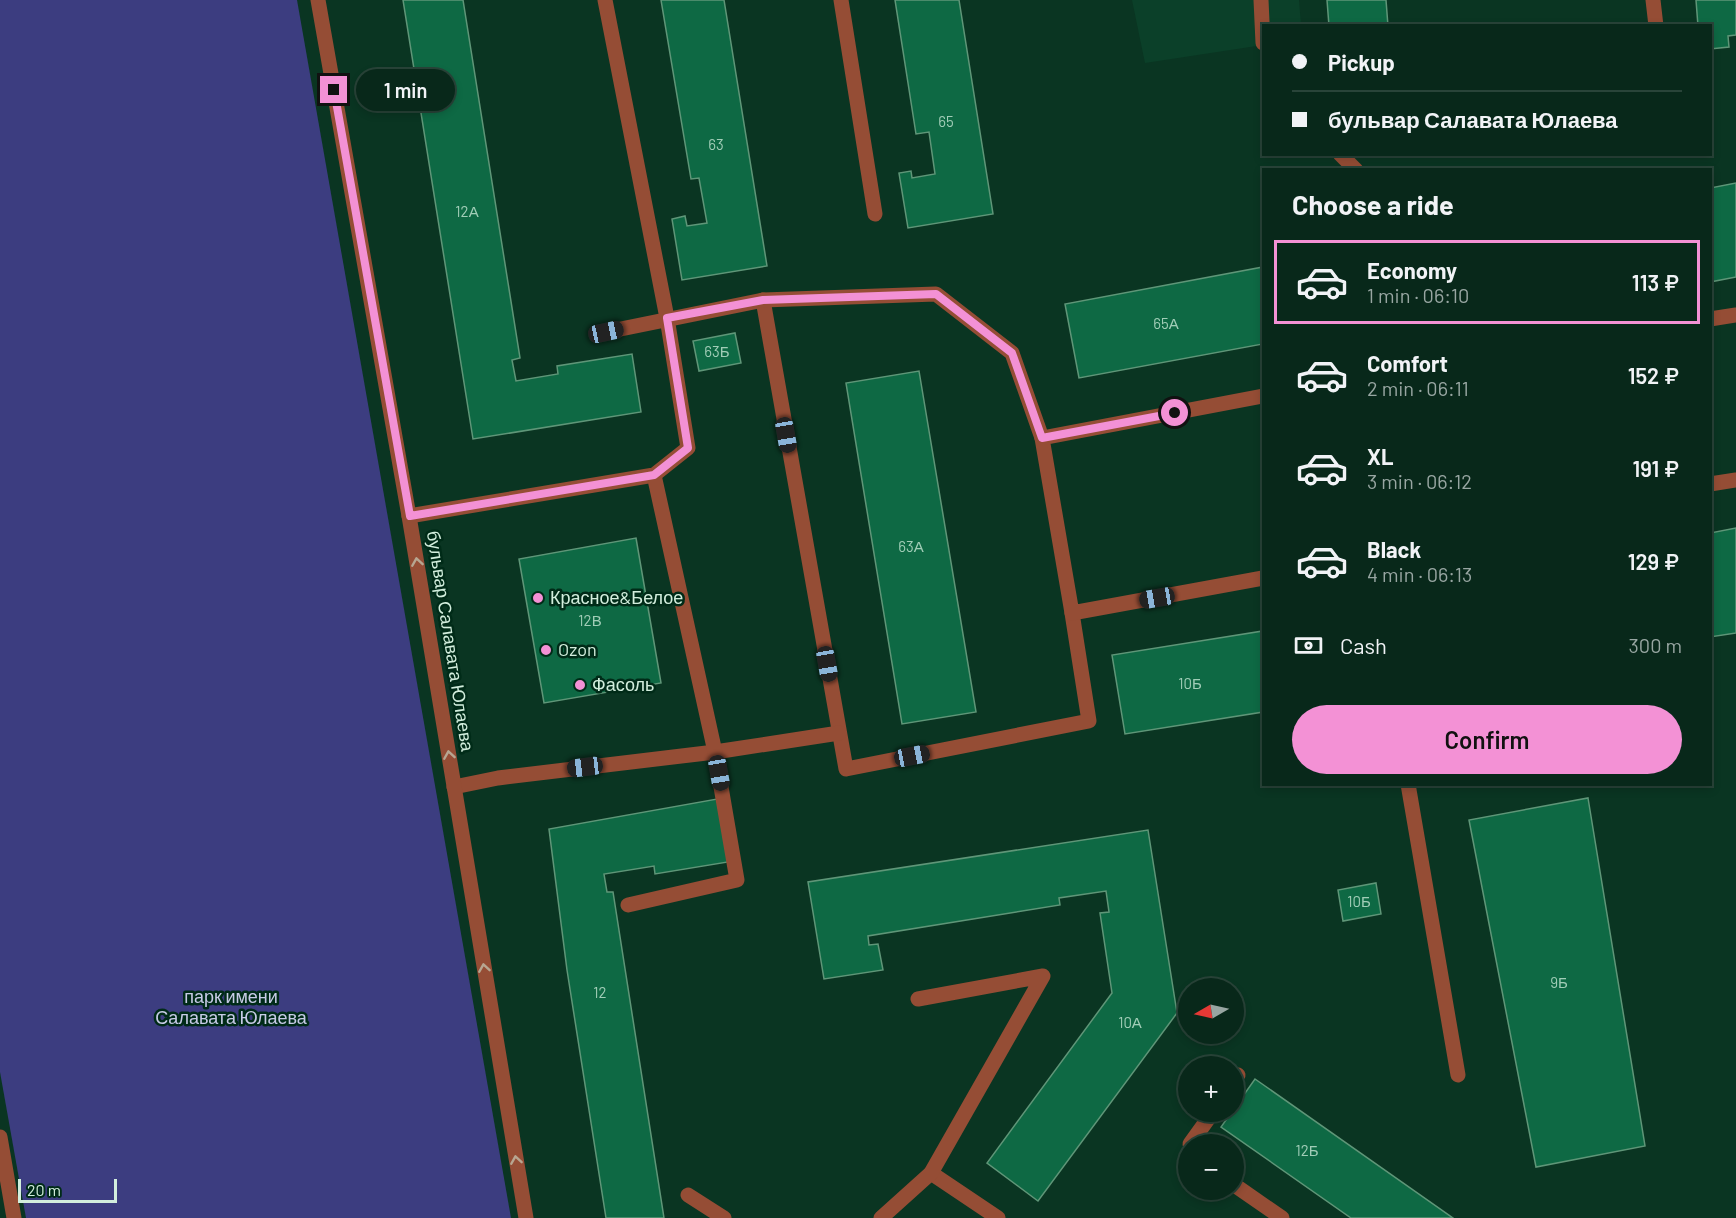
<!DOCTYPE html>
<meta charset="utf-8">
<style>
:root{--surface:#08281a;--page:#113023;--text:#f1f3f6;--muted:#98a6a2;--line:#294439;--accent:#f391d5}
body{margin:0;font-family:Barlow,sans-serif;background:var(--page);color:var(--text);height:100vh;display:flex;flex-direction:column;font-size:22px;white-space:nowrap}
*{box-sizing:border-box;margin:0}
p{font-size:20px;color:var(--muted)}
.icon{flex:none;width:33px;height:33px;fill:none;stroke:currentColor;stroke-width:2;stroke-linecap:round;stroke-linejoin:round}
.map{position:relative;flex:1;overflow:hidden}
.details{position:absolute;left:1262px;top:168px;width:450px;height:618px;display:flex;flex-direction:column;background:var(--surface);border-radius:0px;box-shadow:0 3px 9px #0003,0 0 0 2px var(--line)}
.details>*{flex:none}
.guide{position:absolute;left:1262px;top:24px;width:450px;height:132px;border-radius:0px;box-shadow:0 3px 9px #0003,0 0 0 2px var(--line);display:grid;align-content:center;height:132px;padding:0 30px;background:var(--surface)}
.needle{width:39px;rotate:261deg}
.fabs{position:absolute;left:1178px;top:978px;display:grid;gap:12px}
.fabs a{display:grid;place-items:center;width:66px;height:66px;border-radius:50%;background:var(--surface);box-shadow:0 3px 9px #0003,0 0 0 2px var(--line);font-size:30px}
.scale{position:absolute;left:18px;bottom:15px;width:99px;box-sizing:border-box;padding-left:6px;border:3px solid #d2eedd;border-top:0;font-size:16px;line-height:21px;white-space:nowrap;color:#d2eedd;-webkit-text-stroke:4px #002b18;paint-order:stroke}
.end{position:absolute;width:27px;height:27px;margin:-14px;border:8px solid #f391d5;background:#111;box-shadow:0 0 0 3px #111}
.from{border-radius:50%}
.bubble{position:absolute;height:42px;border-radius:21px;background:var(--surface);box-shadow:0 3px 9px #0003,0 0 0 2px var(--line);font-size:20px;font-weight:600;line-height:42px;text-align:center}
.car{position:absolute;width:18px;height:36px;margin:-18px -9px;border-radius:8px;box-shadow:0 0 4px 2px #0007;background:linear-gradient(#222 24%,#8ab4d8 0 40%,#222 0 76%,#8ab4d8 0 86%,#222 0)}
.guide b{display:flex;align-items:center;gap:21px;height:57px;font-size:22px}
.guide b+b{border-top:2px solid var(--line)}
.guide i{width:15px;height:15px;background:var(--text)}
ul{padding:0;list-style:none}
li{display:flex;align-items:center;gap:18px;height:84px;margin:0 12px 9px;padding:0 18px;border:3px solid transparent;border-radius:0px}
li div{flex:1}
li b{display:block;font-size:22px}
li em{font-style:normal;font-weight:600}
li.active{border-color:var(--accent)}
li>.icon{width:54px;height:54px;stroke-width:1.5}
h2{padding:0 30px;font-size:27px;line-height:72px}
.pay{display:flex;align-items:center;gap:15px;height:66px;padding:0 30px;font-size:22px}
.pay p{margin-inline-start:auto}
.action{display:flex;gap:12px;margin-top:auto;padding:12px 30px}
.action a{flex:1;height:69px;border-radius:36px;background:var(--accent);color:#111;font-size:24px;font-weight:600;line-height:69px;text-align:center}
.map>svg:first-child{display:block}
</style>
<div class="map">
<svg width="1736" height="1218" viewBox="0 0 1736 1218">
<rect width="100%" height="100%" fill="#0a3522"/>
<polygon fill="#0b4029" points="1132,0 1299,0 1301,25 1263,26 1263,45 1145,63"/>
<polygon fill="#3c3d80" points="0,0 297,0 511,1218 26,1218 0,1072"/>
<g fill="#0e6944" stroke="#5f9678" stroke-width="1.5">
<polygon points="403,0 463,0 520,358 512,360 516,381 558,374 557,366 632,354 641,412 473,439"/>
<polygon points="661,0 724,0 767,266 682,280 672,219 685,216 687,226 707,223 699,178 691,179"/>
<polygon points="895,0 959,0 993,214 908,228 899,173 911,171 912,178 935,174 929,132 916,134"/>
<polygon points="1327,0 1386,0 1388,26 1329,26"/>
<polygon points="1696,0 1736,0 1736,35 1728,36 1729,47 1710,49 1710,26 1698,26"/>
<polygon points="1736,183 1736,277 1710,282 1710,188"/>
<polygon points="1263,267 1263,344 1079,378 1065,304"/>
<polygon points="735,333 741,363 699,371 693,341"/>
<polygon points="919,371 976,712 902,724 846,383"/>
<polygon points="1736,528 1736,633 1710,637 1710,533"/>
<polygon points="636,538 661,683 544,703 519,559"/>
<polygon points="1263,631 1263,712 1125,734 1112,655"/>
<polygon points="1588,798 1645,1146 1536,1167 1469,820"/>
<polygon points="717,799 728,862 655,874 654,866 604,874 607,892 613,892 664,1218 606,1218 567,970 549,829"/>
<polygon points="1148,830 1177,1013 1038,1201 987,1163 1112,993 1100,913 1109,912 1106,891 1059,898 1060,905 868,936 869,945 878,944 883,970 824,979 808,882"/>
<polygon points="1376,883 1381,914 1343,921 1338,890"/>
<polygon points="1255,1079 1453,1218 1351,1218 1221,1127"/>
</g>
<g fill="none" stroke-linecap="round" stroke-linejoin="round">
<g stroke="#954d35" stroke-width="15">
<polyline points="841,0 875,214"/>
<polyline points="1261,0 1263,43"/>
<polyline points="1653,0 1656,26"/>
<polyline points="1340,154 1356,170"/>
<polyline points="763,300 846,769 1089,721 1072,613"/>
<polyline points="1710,319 1736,315"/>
<polyline points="606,332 763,300 936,294 1012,353 1042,438"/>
<polyline points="1263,396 1042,438 1072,613 1263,578"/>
<polyline points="1710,484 1736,480"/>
<polyline points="409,516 654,475 688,448 667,318 605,0"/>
<polyline points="1408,784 1458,1075"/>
<polyline points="454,787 498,778 715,752 839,733"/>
<polyline points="628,905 737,880 715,752 654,475"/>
<polyline points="1233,1082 1238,1075"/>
<polyline points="1190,1144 1213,1112"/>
<polyline points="931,1173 998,1218"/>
<polyline points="1233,1184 1282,1218"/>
<polyline points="688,1195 724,1218"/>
<polyline points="881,1218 931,1173 1043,976 918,999"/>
</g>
<polyline stroke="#954d35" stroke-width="15" points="318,0 409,516 526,1218"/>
<polyline stroke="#954d35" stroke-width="15" points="0,1137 14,1218"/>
</g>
<defs><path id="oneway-chevron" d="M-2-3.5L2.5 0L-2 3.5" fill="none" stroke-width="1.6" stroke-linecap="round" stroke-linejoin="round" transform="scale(1.5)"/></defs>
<g stroke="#b7a691">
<use href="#oneway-chevron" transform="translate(417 562) rotate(-99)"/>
<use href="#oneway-chevron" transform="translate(449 755) rotate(-99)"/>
<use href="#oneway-chevron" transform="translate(484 968) rotate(-99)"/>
<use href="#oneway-chevron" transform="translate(516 1160) rotate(-99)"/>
</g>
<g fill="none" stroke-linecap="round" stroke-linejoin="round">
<polyline stroke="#f391d5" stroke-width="8" points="334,90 410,516 654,475 688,448 667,318 763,300 936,294 1012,353 1042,438 1175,413"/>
</g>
<g fill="#f391d5" stroke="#002b18" stroke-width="2">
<circle cx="538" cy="598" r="6"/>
<circle cx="546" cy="650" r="6"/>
<circle cx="580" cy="685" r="6"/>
</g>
<g text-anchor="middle" stroke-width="5" stroke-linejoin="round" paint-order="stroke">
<g font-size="15" fill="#a1cdb7">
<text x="946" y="127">65</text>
<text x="716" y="150">63</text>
<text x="467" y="217">12А</text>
<text x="1166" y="329">65А</text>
<text x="717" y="357">63Б</text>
<text x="911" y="552">63А</text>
<text x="590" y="626">12В</text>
<text x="1190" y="689">10Б</text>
<text x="1359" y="907">10Б</text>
<text x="1559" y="988">9Б</text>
<text x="600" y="998">12</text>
<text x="1130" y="1028">10А</text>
<text x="1307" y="1156">12Б</text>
</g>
<g font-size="18" fill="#d2eedd" stroke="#002b18" text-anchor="start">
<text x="550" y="604">Красное&amp;Белое</text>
<text x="558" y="656">Ozon</text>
<text x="592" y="691">Фасоль</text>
</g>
<g font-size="18" fill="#d2eedd" stroke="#002b18">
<text transform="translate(450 641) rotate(81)" y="6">бульвар Салавата Юлаева</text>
</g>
<g font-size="18" fill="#c7cbe7" stroke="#002b18">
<text x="231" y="1003">парк имени<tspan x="231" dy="21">Салавата Юлаева</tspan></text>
</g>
</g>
</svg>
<div class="fabs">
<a><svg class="needle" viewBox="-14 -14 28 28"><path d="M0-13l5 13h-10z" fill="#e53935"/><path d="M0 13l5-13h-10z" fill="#98a6a2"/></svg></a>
<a>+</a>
<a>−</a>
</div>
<div class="scale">20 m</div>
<i class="end from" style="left:1175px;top:413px"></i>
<i class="end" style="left:334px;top:90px"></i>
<div class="bubble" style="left:356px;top:69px;width:99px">1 min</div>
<i class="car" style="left:606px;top:332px;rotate:78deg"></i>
<i class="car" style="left:786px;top:435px;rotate:170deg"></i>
<i class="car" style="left:1157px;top:598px;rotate:260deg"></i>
<i class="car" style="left:827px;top:664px;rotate:170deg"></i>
<i class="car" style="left:912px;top:756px;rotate:79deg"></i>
<i class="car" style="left:585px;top:767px;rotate:263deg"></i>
<i class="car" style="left:719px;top:773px;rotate:170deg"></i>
<div class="guide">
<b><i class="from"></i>Pickup</b>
<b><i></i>бульвар Салавата Юлаева</b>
</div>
<section class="details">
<h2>Choose a ride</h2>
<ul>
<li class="active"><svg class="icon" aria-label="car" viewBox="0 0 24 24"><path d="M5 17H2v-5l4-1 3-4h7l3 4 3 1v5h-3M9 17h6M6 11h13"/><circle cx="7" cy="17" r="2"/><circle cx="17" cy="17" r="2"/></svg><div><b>Economy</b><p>1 min · 06:10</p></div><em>113 ₽</em></li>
<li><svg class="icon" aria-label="car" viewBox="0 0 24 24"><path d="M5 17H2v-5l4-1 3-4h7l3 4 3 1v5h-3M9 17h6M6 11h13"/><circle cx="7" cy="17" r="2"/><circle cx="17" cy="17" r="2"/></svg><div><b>Comfort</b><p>2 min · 06:11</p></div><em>152 ₽</em></li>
<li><svg class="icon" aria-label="car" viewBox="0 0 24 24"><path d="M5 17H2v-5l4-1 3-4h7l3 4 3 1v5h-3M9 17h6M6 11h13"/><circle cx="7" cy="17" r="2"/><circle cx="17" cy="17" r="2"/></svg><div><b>XL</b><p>3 min · 06:12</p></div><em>191 ₽</em></li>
<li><svg class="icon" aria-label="car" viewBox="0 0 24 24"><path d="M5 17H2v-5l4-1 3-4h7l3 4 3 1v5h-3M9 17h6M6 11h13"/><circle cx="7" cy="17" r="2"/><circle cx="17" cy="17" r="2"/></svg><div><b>Black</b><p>4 min · 06:13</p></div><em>129 ₽</em></li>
</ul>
<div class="pay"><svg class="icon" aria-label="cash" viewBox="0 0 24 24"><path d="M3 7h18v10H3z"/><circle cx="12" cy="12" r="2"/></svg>Cash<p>300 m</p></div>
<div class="action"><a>Confirm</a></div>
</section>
</div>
